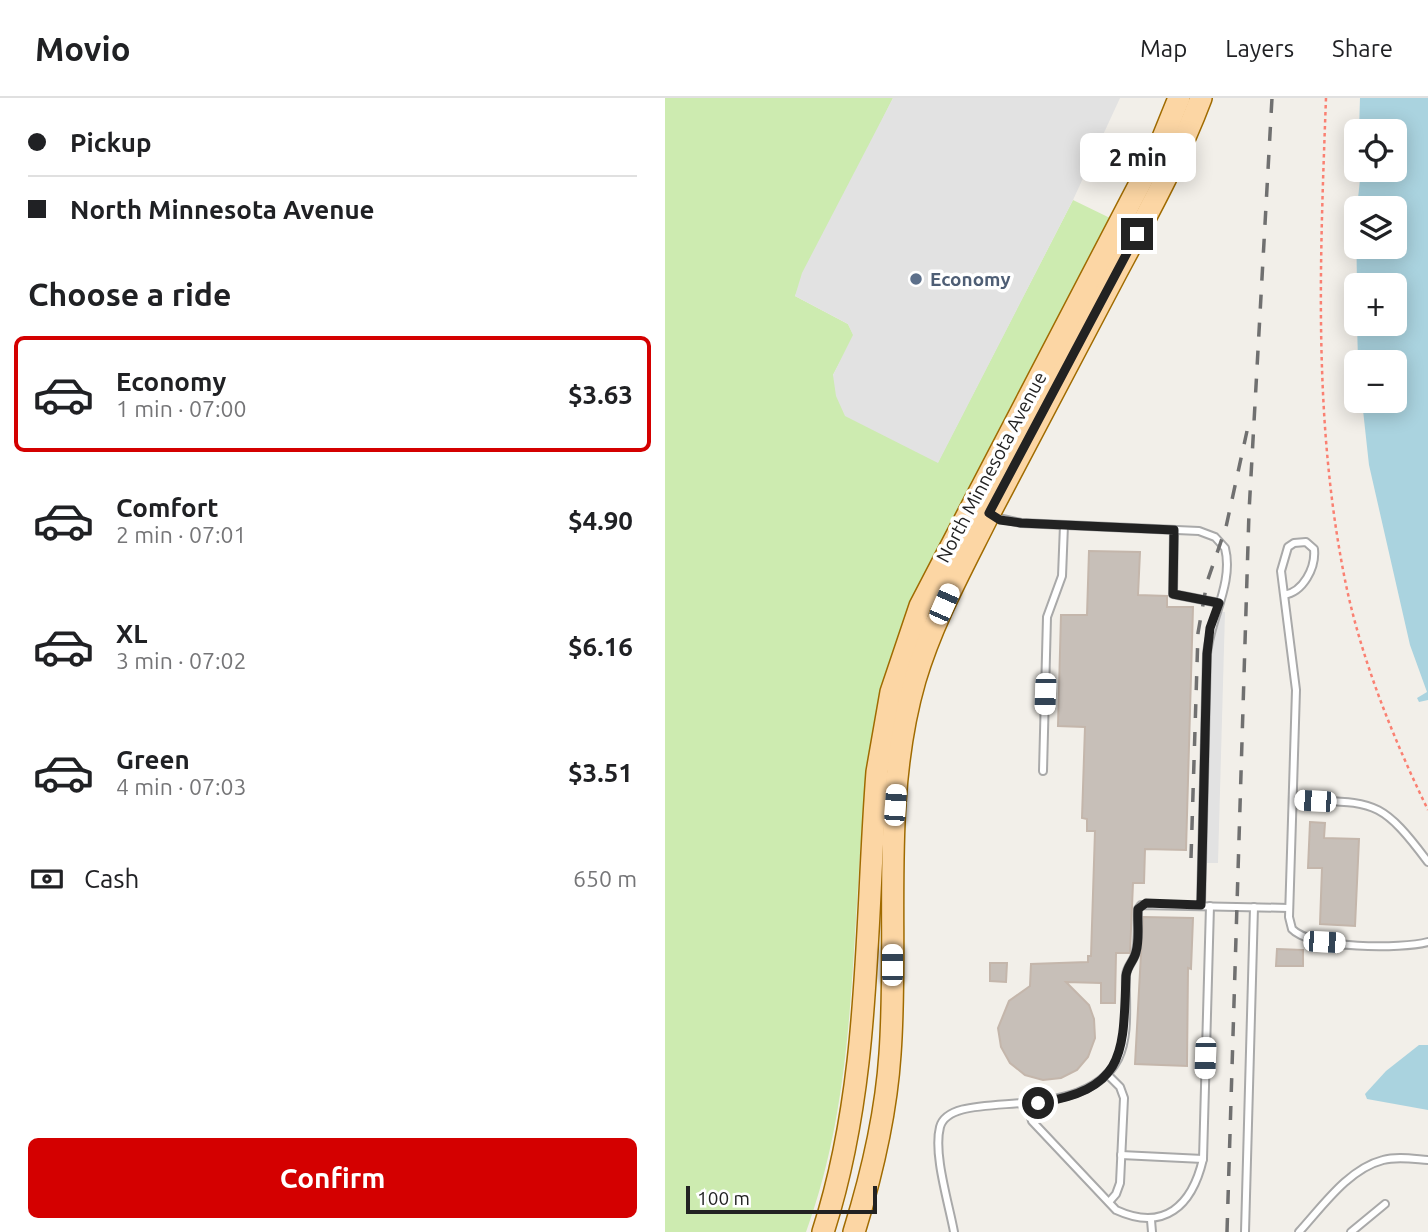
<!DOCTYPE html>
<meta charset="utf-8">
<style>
:root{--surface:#fff;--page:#f2f2f2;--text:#202124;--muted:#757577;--line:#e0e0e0;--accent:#d40000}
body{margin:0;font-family:Ubuntu,sans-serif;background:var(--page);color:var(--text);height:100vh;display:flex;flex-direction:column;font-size:26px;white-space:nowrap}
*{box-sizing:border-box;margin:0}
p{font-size:23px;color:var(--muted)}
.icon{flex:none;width:38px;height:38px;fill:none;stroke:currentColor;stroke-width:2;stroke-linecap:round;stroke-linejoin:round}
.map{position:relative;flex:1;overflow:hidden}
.details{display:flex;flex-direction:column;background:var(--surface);width:665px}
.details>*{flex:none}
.guide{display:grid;align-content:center;height:154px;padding:0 28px;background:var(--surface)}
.controls{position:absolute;left:679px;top:21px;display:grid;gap:14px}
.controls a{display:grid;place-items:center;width:63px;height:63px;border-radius:10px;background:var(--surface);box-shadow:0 4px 18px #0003;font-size:35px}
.scale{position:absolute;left:21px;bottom:18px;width:191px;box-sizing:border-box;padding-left:7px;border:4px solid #222;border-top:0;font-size:19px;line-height:24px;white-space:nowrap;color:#222;-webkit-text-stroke:5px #fff;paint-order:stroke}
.end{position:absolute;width:32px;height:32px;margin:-16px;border:9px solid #222;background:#fff;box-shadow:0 0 0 4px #fff}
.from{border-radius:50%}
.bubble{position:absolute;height:49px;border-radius:10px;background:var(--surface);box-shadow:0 4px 18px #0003;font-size:23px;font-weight:700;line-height:49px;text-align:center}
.car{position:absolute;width:21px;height:42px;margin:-21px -10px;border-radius:9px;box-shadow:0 0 5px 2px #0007;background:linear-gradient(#fff 24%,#345 0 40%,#fff 0 76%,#345 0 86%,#fff 0)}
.guide b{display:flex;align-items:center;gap:24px;height:66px;font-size:26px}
.guide b+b{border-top:2px solid var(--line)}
.guide i{width:18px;height:18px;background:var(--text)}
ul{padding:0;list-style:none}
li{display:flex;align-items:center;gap:21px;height:116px;margin:0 14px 10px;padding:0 14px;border:4px solid transparent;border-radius:10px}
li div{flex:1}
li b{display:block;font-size:26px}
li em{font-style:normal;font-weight:700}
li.on{border-color:var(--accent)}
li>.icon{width:63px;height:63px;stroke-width:1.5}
h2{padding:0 28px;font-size:32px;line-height:84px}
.pay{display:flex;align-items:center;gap:18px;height:77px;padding:0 28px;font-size:26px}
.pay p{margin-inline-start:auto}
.action{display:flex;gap:14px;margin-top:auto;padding:14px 28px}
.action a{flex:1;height:80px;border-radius:10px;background:var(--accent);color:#fff;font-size:28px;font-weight:700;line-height:80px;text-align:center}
header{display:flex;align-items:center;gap:42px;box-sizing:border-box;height:98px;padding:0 35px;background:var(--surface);border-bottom:2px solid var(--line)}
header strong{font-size:33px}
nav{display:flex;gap:38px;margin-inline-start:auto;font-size:24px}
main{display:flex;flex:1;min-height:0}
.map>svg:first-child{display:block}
</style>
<header>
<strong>Movio</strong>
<nav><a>Map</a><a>Layers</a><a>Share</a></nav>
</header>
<main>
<section class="details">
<div class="guide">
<b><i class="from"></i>Pickup</b>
<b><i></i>North Minnesota Avenue</b>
</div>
<h2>Choose a ride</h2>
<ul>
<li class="on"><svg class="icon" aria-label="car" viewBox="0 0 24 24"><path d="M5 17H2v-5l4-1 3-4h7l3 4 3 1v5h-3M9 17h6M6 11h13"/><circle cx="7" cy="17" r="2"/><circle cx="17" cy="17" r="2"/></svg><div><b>Economy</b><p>1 min · 07:00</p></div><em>$3.63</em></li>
<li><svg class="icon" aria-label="car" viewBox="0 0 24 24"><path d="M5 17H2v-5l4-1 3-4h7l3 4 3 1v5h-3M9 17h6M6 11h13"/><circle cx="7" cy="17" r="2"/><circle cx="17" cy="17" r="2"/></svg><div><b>Comfort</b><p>2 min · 07:01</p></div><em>$4.90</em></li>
<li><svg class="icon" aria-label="car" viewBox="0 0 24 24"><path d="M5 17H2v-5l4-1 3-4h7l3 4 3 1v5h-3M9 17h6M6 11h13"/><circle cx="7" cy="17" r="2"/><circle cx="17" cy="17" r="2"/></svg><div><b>XL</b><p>3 min · 07:02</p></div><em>$6.16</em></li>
<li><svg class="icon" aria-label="car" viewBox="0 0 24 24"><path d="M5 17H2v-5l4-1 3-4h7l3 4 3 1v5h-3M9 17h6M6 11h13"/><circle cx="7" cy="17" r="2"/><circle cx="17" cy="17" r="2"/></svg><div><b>Green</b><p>4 min · 07:03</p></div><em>$3.51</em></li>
</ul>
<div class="pay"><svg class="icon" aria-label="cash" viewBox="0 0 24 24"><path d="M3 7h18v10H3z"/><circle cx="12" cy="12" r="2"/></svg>Cash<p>650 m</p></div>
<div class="action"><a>Confirm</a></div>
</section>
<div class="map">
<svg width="763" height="1134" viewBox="0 0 763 1134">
<rect width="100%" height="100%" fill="#f2efe9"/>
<path fill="#cdebb0" d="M0,0H228L130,198L183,226L189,238L168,277L273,364L408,102L445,120C400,206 356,293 311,379C269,461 223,540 208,633C182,800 200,973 141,1134H0Z"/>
<g fill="#e2e2e2">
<polygon points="228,0 455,0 408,102 273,365 180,318 171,298 168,277 188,237 183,226 130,198 137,175"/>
<polygon points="551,514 560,514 553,765 537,765 542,556"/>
</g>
<g fill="#aad3df">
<polygon points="695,0 763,0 763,602 754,604 752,600 762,594 745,547 704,367 697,303 730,303 730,264 693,262 692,226 730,226 730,187 692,187 691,120 691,117 691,149 730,149 730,110 692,110 696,72 730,72 730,33 694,33"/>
<polygon points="754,947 763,947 763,1012 702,1001 700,996 721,973"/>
</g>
<g fill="#c7bfb8" stroke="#c4b6ab" stroke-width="2">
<polygon points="424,453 475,454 473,497 502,498 502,509 528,509 521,752 480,751 479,785 468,785 465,855 451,855 450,905 436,905 436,885 401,884 424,907 429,921 430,940 423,959 412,972 396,980 378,982 360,977 345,965 336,949 333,930 344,903 365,888 366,866 423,864 423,858 426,858 430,733 422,733 422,721 417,720 420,629 393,628 396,517 422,517"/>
<polygon points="645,724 660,725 659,740 694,741 690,828 655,826 657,770 643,770"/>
<polygon points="478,819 528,820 526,871 523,870 522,968 470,966"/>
<polygon points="612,851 638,852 638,868 611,868"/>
<polygon points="325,865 342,865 341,884 325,883"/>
</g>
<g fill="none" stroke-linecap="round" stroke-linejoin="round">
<g stroke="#a9a9a9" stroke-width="10">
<g id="lane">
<path d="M329,419L356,425L534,433L550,439L560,450C569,485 545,521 542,556L536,807"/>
<polyline points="509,432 508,496 554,505"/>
<path d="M619,497C638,494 651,470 649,451L641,444L629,445L623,449L616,473L631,592L624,819L627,831C646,851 737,851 763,844"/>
<polyline points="378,673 382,519 397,478 399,427"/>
<path d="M628,701C708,706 713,697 763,764"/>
<polyline points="442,976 455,989 459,1000 455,1085 451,1096 444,1104"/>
<path d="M362,1006L367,1023L451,1112C499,1134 527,1108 538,1061L545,808"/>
<polyline points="456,1057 538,1061"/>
<polyline points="486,1122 487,1134"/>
<path d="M289,1134C284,1106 268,1056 275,1029C286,987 417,1030 453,961C465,936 460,904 461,877C462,867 470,862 471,853C474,840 472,825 473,811L476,807L624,810"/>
<polyline points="580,1134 589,809"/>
<path d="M634,1134C657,1109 683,1071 718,1062C732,1058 749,1061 763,1062"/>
<polyline points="686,1134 720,1106"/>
</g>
</g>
<g stroke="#a06b00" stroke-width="24">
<g id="primary">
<path d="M158,1134C206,985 200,829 212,674L226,594L255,508L495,47L514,0"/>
<path d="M189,1134C207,1076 221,1017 225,956C234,832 215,703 250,582C267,525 295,474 321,422C364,339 408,257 451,175C482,117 513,61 536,0"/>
</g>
</g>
<path stroke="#fa8072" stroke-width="2.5" stroke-dasharray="3.5 3.5" stroke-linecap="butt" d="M661,0C655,162 648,322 680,482C696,561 728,640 763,712"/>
<use href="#lane" stroke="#fff" stroke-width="6"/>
<use href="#primary" stroke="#fcd6a4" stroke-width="21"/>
<g stroke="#707070" stroke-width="3.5" stroke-dasharray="14 14" stroke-linecap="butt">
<polyline points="526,760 533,535 542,484 561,429 582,333"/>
<polyline points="562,1134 584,414 607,0"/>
</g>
</g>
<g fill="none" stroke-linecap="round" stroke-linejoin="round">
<path stroke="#222" stroke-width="9" d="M373,1005C462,991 458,955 461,878C462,868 469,863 471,854C475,841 472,825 473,811L481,805L536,807L542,556L545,530L554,505L508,496L509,432L356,425L335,422L324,415L472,136"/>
</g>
<circle fill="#5c6f8a" stroke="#fff" stroke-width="2.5" cx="251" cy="181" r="7"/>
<g text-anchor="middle" stroke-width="7" stroke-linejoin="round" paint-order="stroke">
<g font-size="19" font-weight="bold" fill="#4e5e75" stroke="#fff" text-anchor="start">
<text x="265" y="188">Economy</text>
</g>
<g font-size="19" fill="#222" stroke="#fff">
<text transform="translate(326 369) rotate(-62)" y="7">North Minnesota Avenue</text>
</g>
</g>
</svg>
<div class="controls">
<a><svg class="icon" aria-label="locate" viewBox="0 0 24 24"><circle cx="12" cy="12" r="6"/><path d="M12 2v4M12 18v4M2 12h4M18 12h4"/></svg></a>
<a><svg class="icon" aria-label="layers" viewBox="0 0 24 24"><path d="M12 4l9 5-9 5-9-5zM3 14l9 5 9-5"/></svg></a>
<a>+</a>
<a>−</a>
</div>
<div class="scale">100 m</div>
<i class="end from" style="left:373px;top:1005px"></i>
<i class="end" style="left:472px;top:136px"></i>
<div class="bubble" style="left:415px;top:35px;width:116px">2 min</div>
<i class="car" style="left:279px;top:506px;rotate:24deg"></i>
<i class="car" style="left:380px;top:596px;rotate:182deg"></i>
<i class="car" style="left:650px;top:703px;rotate:273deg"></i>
<i class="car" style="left:230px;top:707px;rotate:4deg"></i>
<i class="car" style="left:659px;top:844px;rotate:93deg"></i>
<i class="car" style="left:227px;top:867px;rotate:0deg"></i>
<i class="car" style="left:540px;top:960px;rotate:182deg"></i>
</div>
</main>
